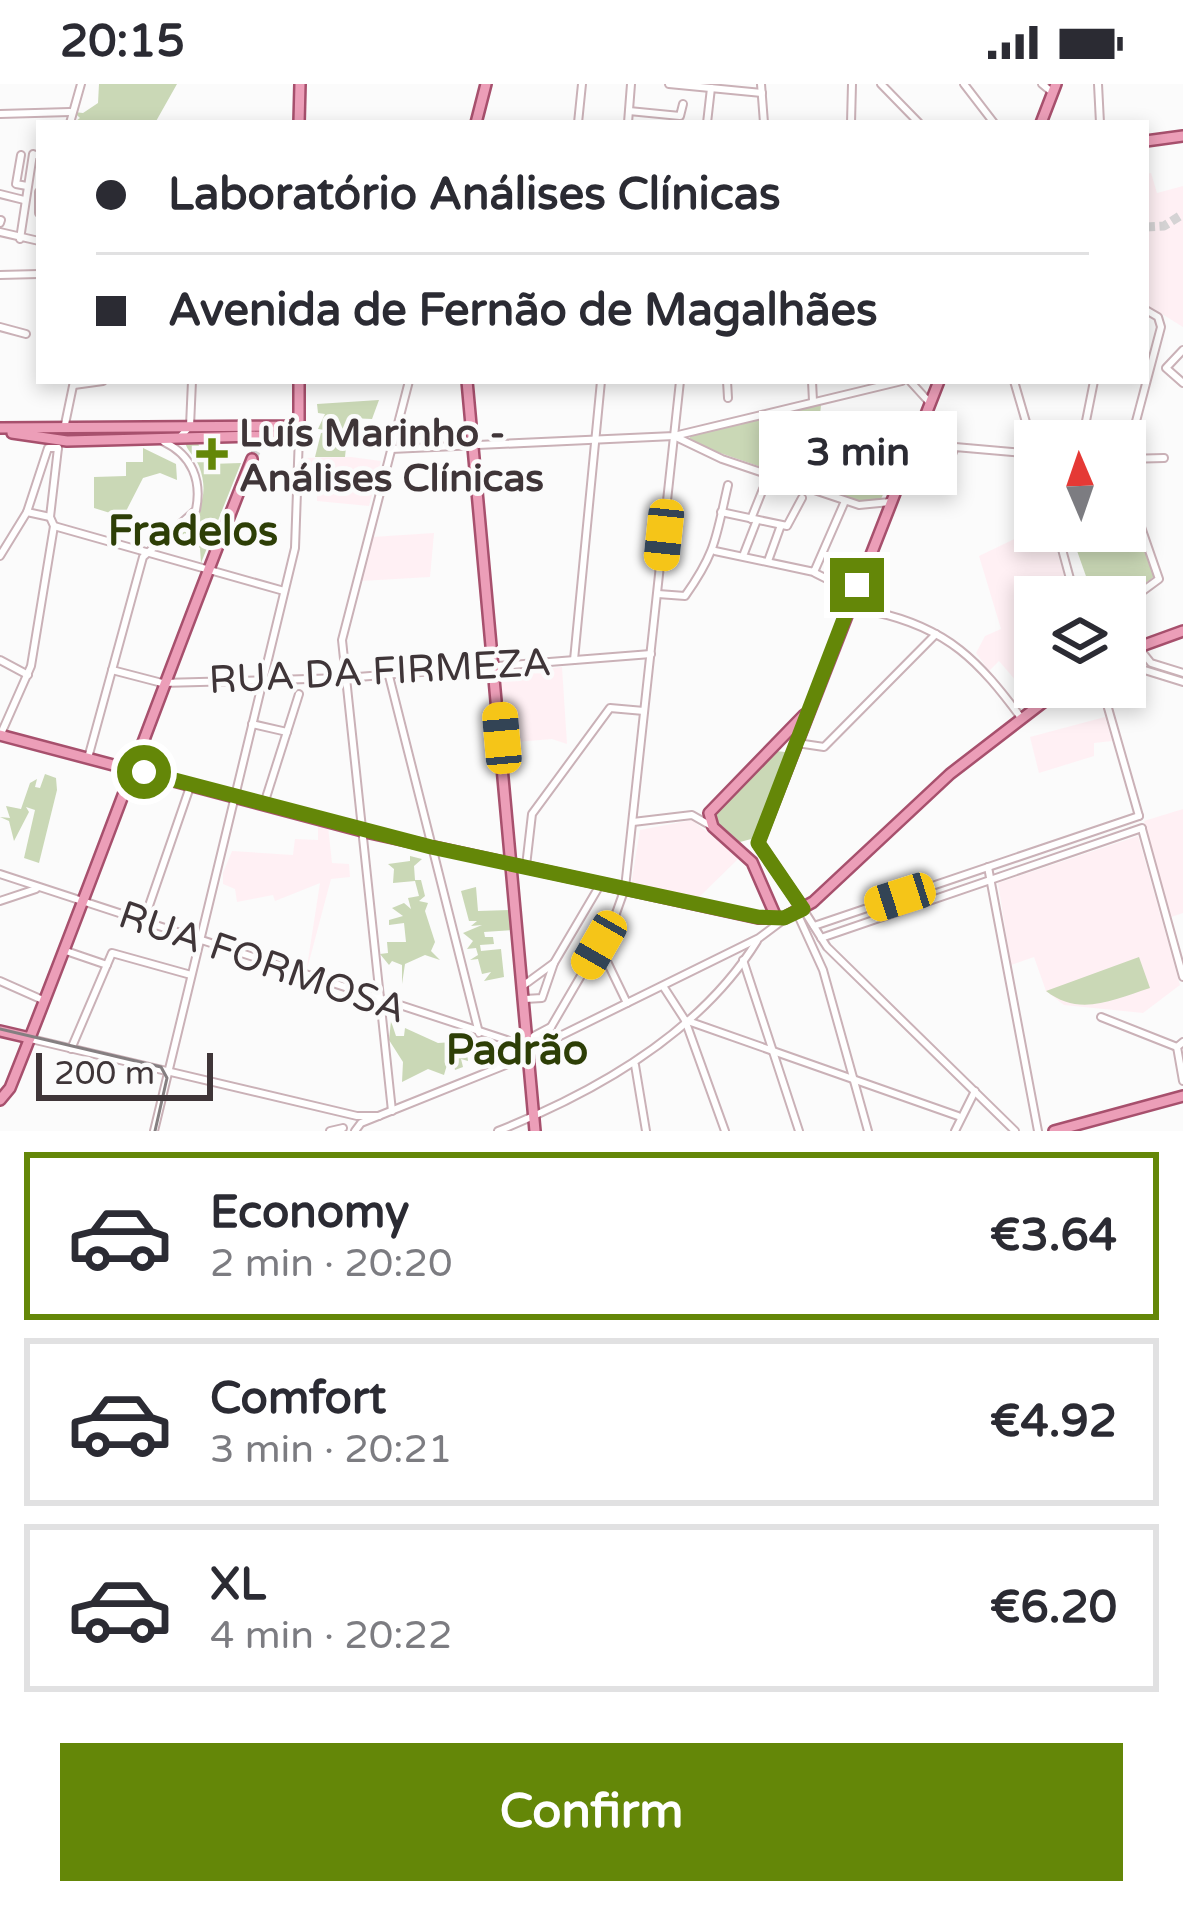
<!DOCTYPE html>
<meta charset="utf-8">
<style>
:root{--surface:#fff;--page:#f7f7f7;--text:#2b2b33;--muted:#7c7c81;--line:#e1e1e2;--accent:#648708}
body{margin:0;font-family:"Varela Round",sans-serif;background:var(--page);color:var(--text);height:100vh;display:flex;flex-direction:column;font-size:45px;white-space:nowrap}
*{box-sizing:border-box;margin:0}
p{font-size:39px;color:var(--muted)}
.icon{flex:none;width:66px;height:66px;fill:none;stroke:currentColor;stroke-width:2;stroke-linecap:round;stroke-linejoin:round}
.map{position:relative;height:1047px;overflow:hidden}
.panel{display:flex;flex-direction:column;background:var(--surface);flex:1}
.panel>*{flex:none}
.banner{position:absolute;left:36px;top:36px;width:1113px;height:264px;border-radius:0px;box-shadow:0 6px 18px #0003;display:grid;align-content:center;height:264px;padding:0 60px;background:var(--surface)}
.needle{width:78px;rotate:358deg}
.buttons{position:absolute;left:1014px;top:336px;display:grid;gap:24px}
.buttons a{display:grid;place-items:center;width:132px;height:132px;border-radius:0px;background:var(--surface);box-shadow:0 6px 18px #0003;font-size:60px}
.scale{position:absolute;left:36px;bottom:30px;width:177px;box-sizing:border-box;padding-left:12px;border:6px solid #3f3538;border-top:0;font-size:33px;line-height:42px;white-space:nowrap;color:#3f3538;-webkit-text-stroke:9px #fbfbfb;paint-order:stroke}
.end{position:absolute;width:54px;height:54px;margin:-27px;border:15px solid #648708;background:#fff;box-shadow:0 0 0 6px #fff}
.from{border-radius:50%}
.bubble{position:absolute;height:84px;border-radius:0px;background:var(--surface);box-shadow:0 6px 18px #0003;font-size:39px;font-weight:700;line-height:84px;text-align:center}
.car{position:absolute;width:36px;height:72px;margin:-36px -18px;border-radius:15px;box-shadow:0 0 9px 3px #0007;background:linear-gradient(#f5c518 24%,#345 0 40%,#f5c518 0 76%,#345 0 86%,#f5c518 0)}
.banner b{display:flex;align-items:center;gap:42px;height:114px;font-size:45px}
.banner b+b{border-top:3px solid var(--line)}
.banner i{width:30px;height:30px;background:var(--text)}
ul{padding:21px 0 0;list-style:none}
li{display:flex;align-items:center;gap:36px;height:168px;margin:0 24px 18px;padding:0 36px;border:6px solid var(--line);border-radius:0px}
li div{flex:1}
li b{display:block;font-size:45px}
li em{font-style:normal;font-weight:700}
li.on{border-color:var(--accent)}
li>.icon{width:108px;height:108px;stroke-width:1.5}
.action{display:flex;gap:24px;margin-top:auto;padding:24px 60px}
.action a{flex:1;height:138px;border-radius:0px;background:var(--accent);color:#fff;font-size:48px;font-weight:700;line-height:138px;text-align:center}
.status{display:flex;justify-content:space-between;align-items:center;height:84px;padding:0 60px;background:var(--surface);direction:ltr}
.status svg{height:33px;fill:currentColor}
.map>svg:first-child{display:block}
</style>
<div class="status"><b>20:15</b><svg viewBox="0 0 49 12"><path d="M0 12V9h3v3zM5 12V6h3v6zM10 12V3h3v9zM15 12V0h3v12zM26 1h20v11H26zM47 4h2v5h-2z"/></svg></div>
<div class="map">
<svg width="1183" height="1047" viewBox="0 0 1183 1047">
<rect width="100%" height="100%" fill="#fbfbfb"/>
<g fill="#fff0f4">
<polygon points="1151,89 1157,109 1183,102 1183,243 1146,220 1146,90"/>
<polygon points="351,373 381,377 369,422 317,417 317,388 304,388 304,374"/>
<polygon points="1035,445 1051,447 1070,513 1035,513 1035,580 1017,598 999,577 989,587 976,569 985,552 1001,545 979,472"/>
<polygon points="434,449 430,493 361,497 372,453"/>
<polygon points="562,583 567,660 552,655 505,659 499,589"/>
<polygon points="1105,633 1112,657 1094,659 1094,672 1039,689 1030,653"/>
<polygon points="1183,725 1183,829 1171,833 1144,737"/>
<polygon points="692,736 739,774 696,816 631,801 640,746"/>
<polygon points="318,740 328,742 332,779 349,780 350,793 331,795 306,889 320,799 275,817 273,811 237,818 235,805 223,800 223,789 232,767 293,771 295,755 318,756"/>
<polygon points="1138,752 1180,901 1143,929 1064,921 1046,907 1034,873 1011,881 998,799"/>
</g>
<g fill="#cad8b6">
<polygon points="99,0 177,0 155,39 73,39 80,34 74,28 83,29 98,19"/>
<polygon points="379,316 372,335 349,334 345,373 315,373 321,349 332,347 318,345 325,330 318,329 317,320"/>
<polygon points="821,321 817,361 847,364 849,354 915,341 881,415 860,417 688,358 692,348"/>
<path d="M185,358H198L202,374L209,370L210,380L241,379L201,479L200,464L185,449L163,464C189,443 214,421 199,382C195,372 187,367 185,358Z"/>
<polygon points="143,364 176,380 177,396 160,389 143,394 123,433 94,424 94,393 126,392 126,378 143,378"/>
<polygon points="1125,411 1156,491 1125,515 1085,513 1087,495 1070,447 1125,447"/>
<polygon points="776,667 785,668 786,674 755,754 740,758 719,740 715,728"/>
<polygon points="45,690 56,694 57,706 39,779 24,774 35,726 26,723 29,728 14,757 9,737 0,733 10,734 6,722 21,725 30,699 37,695 35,703 40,704"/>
<polygon points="410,772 422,775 414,782 415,796 421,796 425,812 419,817 428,819 425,827 435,858 431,867 440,876 425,871 405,880 402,900 402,881 392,877 389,881 380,870 388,869 387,858 406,858 404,839 389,841 389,836 403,832 392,824 404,819 411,825 408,814 419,812 415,797 393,799 394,785 388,780 410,777"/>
<polygon points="476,803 478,827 511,826 513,846 484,848 485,853 493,853 494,860 480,861 481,867 501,865 504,893 484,897 491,888 482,890 478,875 470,876 478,871 476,864 467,865 473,857 463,849 482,841 471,842 477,837 469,837 461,807"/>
<path d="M1139,873L1150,904C1113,916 1079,933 1046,907Z"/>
<polygon points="391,937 396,952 404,952 405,944 438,959 453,958 457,965 466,962 468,977 461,975 463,983 455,986 451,967 444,991 428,985 402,998 403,978 389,956"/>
</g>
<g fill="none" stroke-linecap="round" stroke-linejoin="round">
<g stroke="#d5d3d4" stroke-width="9" stroke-dasharray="9 4.5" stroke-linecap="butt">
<polyline points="1146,143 1164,142 1183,130"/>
<polyline points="252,375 259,362"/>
</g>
<g stroke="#cab1b7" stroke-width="10">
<g id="minor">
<polyline points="669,0 762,9"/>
<polyline points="761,0 764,39"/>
<polyline points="881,0 919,39"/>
<polyline points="964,0 994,39"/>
<polyline points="1042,0 1053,9"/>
<polyline points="1098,0 1100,39"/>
<polyline points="629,27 680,32 683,20"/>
<polyline points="0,30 70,28"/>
<polyline points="70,39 81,0"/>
<polyline points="578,39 582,0"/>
<polyline points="628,39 631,0"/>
<polyline points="707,39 711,4"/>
<polyline points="851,39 852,0"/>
<polyline points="21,71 16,100 27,102"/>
<polyline points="39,108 39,129"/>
<polyline points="0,110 24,116"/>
<polyline points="0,139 1,136"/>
<polyline points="0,148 39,157"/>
<polyline points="20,155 33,70 39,72"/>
<polyline points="0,191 39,190"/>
<polyline points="0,243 26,250"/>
<polyline points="1183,266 1166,284 1183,299"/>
<polyline points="727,297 728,314"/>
<polyline points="812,297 813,317"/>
<polyline points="910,297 930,319"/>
<polyline points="1014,297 1035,369"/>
<polyline points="74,301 103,297"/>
<polyline points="64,345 74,297"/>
<polyline points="674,352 722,375 859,421 890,418"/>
<polyline points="179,354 190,342 192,297"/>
<polyline points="1082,357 1094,297"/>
<polyline points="391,365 674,352 902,297"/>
<polyline points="1125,375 1164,374"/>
<polyline points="1126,375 1161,243 1158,233 1146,226"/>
<polyline points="945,388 955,363 1035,370"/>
<polyline points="1125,397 1159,495 1125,520"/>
<polyline points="721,428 787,442 802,414"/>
<polyline points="50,433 27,428 48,364 58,364"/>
<polyline points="751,435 763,405"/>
<polyline points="54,442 284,507"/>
<polyline points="1057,447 1075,513"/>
<polyline points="715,467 814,488 845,417"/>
<polyline points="0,472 27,428"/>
<polyline points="743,472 757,436"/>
<polyline points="768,477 781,441"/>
<polyline points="815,489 839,501 845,532"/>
<path d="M658,510L685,512C717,467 716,452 728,401"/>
<path d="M875,528C948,544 979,577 1022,635"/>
<polyline points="1139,564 1151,579 1183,589"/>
<polyline points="0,576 28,591"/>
<polyline points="574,576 601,297"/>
<polyline points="1125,580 1183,598"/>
<polyline points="112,586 162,599 345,594 651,570"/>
<polyline points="389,592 479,949"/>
<polyline points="1102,603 1139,732"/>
<polyline points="252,640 287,648"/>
<polyline points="0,652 31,582 54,442 50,433 58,364"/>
<polyline points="797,659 824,663 936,550"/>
<path d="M88,674L143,473L196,426C202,397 192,371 164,358"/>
<polyline points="264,720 299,610"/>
<polyline points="633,738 692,731 713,743"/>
<polyline points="1142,745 1183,893"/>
<polyline points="526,782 532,730 610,624 644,627"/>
<polyline points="988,783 1038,1047"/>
<polyline points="0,790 522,961 558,953 759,854 783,836"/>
<polyline points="0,817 36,805"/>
<polyline points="803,825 827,863 1015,1047"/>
<polyline points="797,829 823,886 868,1047"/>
<polyline points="143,839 191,700"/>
<polyline points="814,842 1139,732"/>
<polyline points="821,854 1142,744"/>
<polyline points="599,861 627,919"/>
<polyline points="66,867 107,881"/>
<polyline points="743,876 799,1047"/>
<polyline points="0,897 45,917"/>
<polyline points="524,901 554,879 600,801"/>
<polyline points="663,902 685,936 725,1047"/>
<polyline points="525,915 542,914 554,879"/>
<polyline points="1101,933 1177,963"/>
<polyline points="685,936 958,1032"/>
<polyline points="551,943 614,835 625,804 680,297"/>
<polyline points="31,955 357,1032 379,1032"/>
<polyline points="1183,958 1177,963 1183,997"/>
<polyline points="71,965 112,869 191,891"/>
<polyline points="635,981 646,1047"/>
<polyline points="392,1027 342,556 409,297"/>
<polyline points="154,1047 295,464 299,351"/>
<polyline points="330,1047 343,1044"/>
<polyline points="355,1047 361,1039 513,978 534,952 551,943"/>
<path d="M498,1047C596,1008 700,949 757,857"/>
<polyline points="955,1047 975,1007"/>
</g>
</g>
<g stroke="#a7506d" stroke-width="14">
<g id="major">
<polyline points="299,39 300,0"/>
<polyline points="476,39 486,0"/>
<polyline points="1041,39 1056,0"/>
<polyline points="1146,57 1183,52"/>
<polyline points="467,297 535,1047"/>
<polyline points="0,344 292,342 298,337"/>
<polyline points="12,349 67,357 299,351 299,297"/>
<polyline points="1125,568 1183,547"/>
<polyline points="0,651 370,749 758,834 784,834 813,818 950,690 1063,603"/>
<polyline points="803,825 758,759 939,297"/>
<polyline points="776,833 752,778 713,743 709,729 804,631"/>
<polyline points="0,947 30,954"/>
<path d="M0,1016L10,1004C94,795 169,583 252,375"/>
<polyline points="1054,1047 1183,1012"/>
</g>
</g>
<use href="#minor" stroke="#fff" stroke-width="6"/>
<use href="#major" stroke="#ec9eb8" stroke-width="9"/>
<polyline stroke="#857f81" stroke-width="3" points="0,945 161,983 167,994 155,1047"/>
</g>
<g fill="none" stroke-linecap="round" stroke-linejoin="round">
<polyline stroke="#648708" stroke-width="15" points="144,688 431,763 758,833 784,834 803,825 758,759 857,501"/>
</g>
<path fill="#648708" stroke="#fbfbfb" stroke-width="4.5" d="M206 352h12v12h12v12h-12v12h-12v-12h-12v-12h12z"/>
<g text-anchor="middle" stroke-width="9" stroke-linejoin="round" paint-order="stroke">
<g font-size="39" font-weight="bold" fill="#3f3538" stroke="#fbfbfb" text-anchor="start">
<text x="239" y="362">Luís Marinho -<tspan x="239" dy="45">Análises Clínicas</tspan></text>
</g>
<g font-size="39" fill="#3f3538" stroke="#fbfbfb">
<text transform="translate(380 586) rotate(-3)" y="14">RUA DA FIRMEZA</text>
<text transform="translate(263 877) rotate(19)" y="14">RUA FORMOSA</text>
</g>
<g font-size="42" font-weight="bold" fill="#2d3e06" stroke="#fbfbfb">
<text x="193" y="461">Fradelos</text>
<text x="517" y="980">Padrão</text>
</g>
</g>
</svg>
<div class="buttons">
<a><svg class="needle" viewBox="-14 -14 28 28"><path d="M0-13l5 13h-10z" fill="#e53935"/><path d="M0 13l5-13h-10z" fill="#7c7c81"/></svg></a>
<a><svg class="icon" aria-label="layers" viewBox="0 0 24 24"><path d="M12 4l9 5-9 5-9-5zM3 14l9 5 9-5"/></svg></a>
</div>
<div class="scale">200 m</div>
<i class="end from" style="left:144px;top:688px"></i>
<i class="end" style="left:857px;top:501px"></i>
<div class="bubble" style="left:759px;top:327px;width:198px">3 min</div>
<i class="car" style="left:664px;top:451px;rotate:186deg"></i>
<i class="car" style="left:502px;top:654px;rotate:355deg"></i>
<i class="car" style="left:900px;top:813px;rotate:252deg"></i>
<i class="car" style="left:599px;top:861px;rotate:210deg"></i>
<div class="banner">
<b><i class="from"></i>Laboratório Análises Clínicas</b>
<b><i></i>Avenida de Fernão de Magalhães</b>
</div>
</div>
<section class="panel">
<ul>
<li class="on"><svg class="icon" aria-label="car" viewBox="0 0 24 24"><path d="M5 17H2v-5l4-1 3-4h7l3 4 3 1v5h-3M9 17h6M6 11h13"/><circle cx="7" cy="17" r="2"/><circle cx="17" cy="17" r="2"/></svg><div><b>Economy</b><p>2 min · 20:20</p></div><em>€3.64</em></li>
<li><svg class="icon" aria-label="car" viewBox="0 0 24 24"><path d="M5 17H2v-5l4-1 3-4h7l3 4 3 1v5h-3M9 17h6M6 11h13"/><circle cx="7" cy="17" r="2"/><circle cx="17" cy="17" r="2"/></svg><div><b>Comfort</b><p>3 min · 20:21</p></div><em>€4.92</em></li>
<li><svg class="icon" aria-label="car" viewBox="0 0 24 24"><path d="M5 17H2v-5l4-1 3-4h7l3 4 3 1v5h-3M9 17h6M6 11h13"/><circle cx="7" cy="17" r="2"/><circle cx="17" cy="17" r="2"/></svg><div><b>XL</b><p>4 min · 20:22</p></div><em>€6.20</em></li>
</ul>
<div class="action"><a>Confirm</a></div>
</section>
